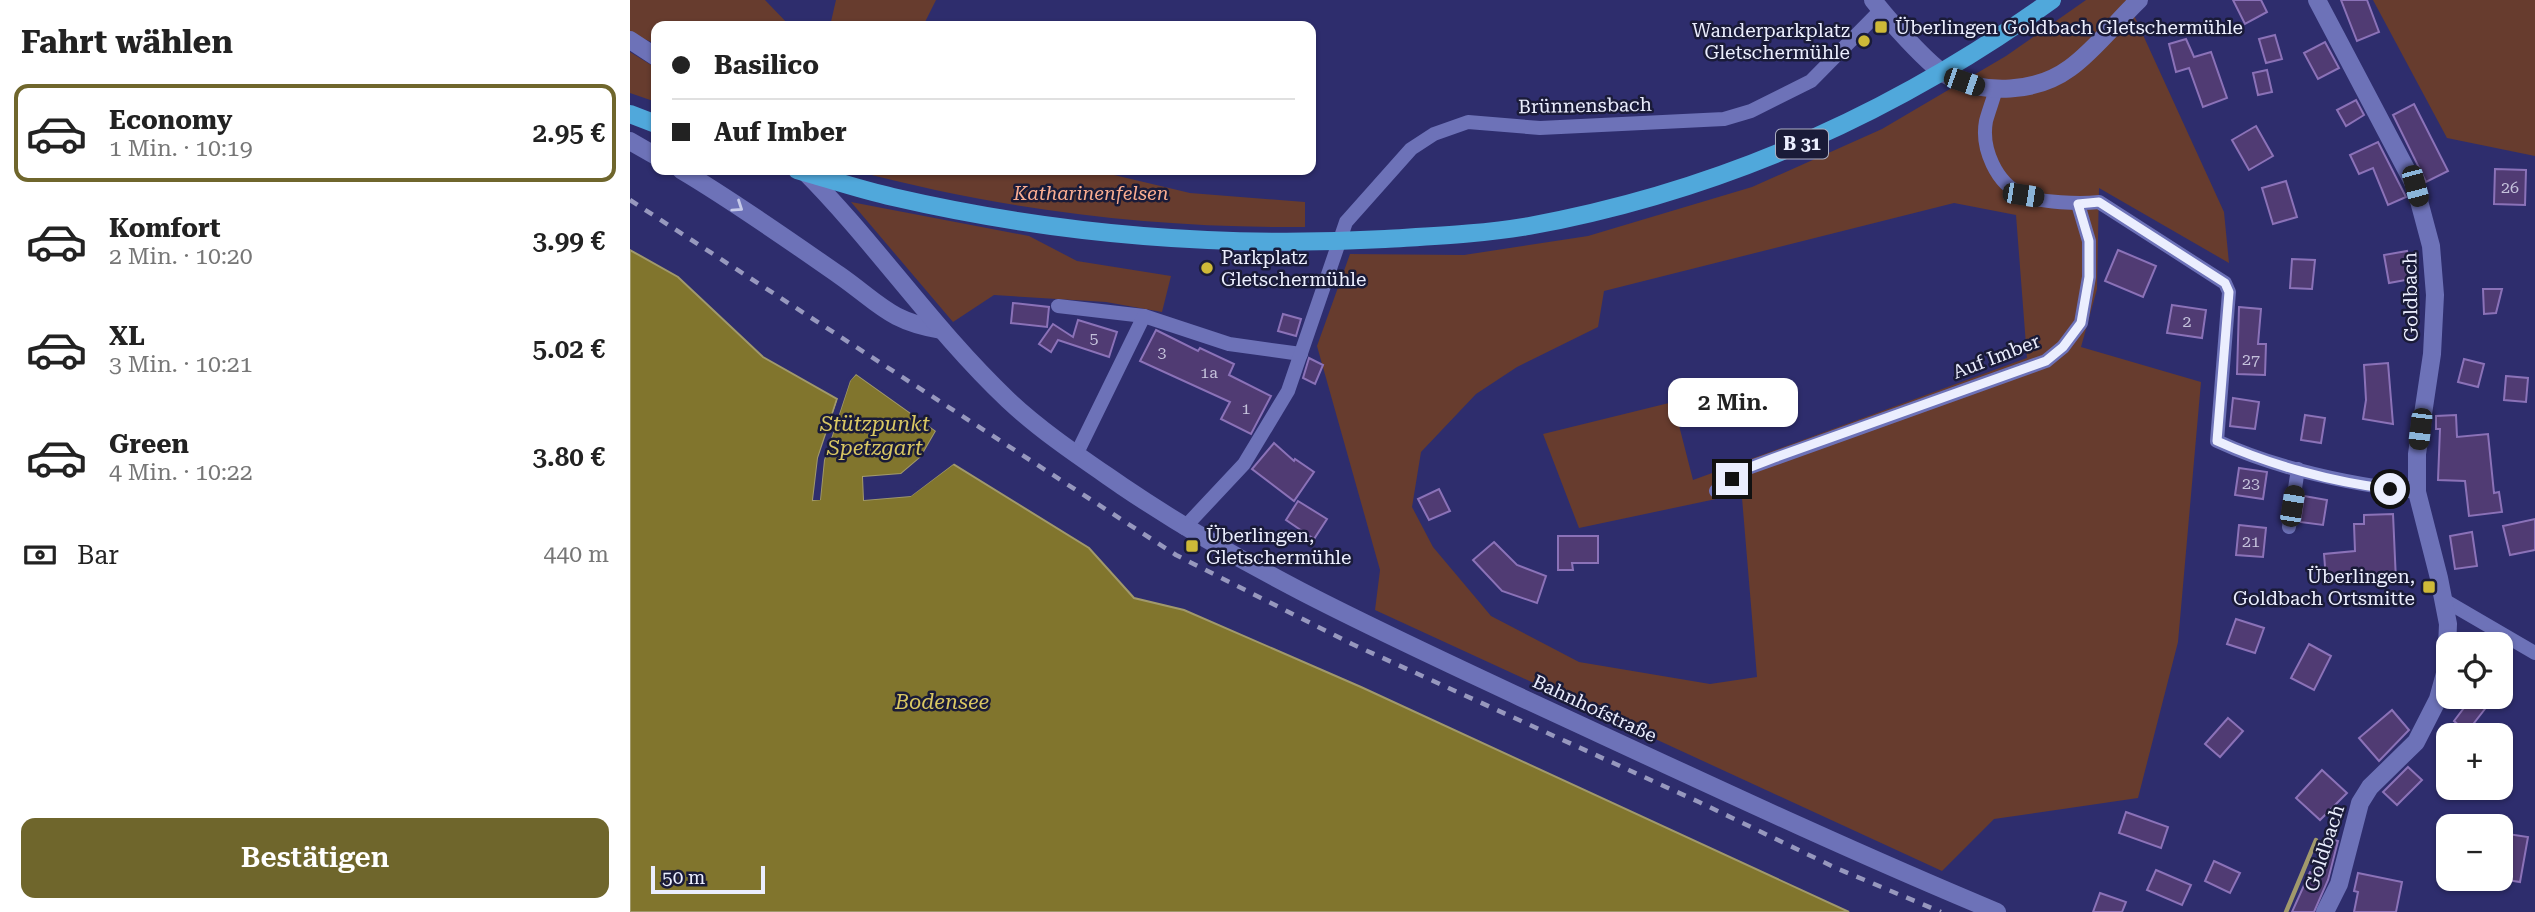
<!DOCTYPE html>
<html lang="de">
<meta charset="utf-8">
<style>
:root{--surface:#fff;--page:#f6f6f6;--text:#222;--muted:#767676;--line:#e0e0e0;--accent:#6f662c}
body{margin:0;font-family:"Roboto Serif",serif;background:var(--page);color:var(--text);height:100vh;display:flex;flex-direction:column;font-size:26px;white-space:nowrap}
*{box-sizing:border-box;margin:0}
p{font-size:23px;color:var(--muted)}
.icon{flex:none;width:38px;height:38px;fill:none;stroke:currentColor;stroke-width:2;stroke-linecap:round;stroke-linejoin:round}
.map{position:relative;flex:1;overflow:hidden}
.panel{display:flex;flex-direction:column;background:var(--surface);width:630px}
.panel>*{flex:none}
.guide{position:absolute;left:21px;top:21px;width:665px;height:154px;border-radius:14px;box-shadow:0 2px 5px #0004;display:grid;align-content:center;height:154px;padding:0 21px;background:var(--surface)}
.fabs{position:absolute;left:1806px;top:632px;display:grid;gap:14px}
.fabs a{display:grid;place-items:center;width:77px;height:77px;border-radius:14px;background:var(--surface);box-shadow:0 2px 5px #0004;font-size:35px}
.scale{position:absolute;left:21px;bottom:18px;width:114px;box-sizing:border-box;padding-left:7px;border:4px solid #ebeefe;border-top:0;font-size:19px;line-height:24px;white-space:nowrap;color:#ebeefe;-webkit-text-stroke:5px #1a1b38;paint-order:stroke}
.end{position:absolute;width:32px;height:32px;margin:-16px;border:9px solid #ebeefe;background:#111;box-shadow:0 0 0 4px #111}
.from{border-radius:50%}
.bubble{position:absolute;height:49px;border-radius:14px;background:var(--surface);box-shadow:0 2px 5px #0004;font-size:23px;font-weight:600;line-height:49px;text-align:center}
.car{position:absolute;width:21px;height:42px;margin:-21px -10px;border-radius:9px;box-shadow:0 0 5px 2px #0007;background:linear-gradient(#222 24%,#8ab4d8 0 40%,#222 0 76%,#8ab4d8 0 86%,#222 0)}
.guide b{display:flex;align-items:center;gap:24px;height:66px;font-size:26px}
.guide b+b{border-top:2px solid var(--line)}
.guide i{width:18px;height:18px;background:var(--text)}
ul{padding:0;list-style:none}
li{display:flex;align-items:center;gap:21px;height:98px;margin:0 14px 10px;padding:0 7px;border:4px solid transparent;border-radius:14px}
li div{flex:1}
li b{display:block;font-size:26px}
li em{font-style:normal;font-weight:600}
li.active{border-color:var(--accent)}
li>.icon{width:63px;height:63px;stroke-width:1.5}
h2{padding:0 21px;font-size:32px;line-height:84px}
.pay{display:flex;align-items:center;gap:18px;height:77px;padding:0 21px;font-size:26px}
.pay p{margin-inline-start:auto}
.primary-button{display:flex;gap:14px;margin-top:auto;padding:14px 21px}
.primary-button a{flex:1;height:80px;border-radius:14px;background:var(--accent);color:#fff;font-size:28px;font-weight:600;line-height:80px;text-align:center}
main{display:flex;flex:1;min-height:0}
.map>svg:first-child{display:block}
</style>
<main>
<section class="panel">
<h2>Fahrt wählen</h2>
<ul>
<li class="active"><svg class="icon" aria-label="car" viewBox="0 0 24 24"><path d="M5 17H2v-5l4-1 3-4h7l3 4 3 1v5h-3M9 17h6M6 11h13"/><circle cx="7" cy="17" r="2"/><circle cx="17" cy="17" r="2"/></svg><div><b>Economy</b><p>1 Min. · 10:19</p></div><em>2.95 €</em></li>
<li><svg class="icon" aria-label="car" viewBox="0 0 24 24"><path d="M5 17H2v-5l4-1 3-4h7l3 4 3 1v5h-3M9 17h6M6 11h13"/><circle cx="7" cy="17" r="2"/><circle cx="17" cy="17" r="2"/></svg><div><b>Komfort</b><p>2 Min. · 10:20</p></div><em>3.99 €</em></li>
<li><svg class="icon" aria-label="car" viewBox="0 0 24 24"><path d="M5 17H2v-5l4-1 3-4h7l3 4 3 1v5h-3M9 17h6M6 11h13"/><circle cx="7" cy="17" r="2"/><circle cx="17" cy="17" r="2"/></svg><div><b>XL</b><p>3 Min. · 10:21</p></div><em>5.02 €</em></li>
<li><svg class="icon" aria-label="car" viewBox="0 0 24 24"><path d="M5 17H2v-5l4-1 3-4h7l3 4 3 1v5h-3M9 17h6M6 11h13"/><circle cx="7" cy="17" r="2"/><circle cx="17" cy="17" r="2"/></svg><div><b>Green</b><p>4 Min. · 10:22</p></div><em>3.80 €</em></li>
</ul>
<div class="pay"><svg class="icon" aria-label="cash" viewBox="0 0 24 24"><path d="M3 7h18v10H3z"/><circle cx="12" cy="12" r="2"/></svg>Bar<p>440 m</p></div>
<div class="primary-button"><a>Bestätigen</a></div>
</section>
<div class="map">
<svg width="1905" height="912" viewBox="0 0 1905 912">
<rect width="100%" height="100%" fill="#2e2d6d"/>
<g fill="#673c2e" fill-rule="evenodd">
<polygon points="0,0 135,0 160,26 26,26 26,44 0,33"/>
<polygon points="206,0 306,0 293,26 200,26"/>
<path d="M1456,0H1497L1594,212L1599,263L1469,188L1467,289L1451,347L1571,382L1548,642L1508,798L1364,819L1312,871L745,610L750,570L687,346L720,254L834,255L958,236L1122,187L1252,129L1376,56ZM1324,203L1386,215L1397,358L1063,480L1043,402L913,434L949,528L1086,499L1111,486L1127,677L1080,684L949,662L861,616L803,547L782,507L791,452L846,394L887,367L968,327L974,291Z"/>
<polygon points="1743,0 1905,0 1905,156 1817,138"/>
<polygon points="0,52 26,68 26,102 0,93"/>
<path d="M223,170H463L560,193L675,202V227C521,228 371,210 223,170Z"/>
<polygon points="221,202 399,236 447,261 541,276 532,312 476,302 364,295 323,322"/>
</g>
<polygon fill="#81752d" stroke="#a1996c" stroke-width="2" points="0,250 48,277 133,357 207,399 188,458 183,500 190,499 194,460 220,380 226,374 306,431 291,457 271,474 233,477 234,500 280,496 323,464 459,548 504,598 554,610 731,687 1219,912 0,912"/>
<polygon fill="#2e2d6d" points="225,371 310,430 294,459 273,477 236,480 237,497 279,493 321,461 326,462 281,496 234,500 233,477 271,474 291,457 306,431 226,374 220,381 194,460 190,500 183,500 188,458 209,396 211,398 217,379"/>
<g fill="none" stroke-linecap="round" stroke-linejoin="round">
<polyline stroke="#a1996c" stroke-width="4.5" points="1656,912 1686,840"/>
</g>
<g fill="#503b73" stroke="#8b72b8" stroke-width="2">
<polygon points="1603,0 1631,0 1637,12 1615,24"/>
<polygon points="1711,0 1737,0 1749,32 1727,41"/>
<polygon points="1645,35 1652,59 1636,63 1629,39"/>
<polygon points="1556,39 1564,57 1581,52 1597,98 1573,107 1559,68 1546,72 1539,44"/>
<polygon points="1695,42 1709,68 1688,79 1674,53"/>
<polygon points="1637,70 1642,92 1628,95 1623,73"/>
<polygon points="1726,100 1734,115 1716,126 1707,110"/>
<polygon points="1784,104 1818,171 1796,182 1763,115"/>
<polygon points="1626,126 1643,156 1619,170 1602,140"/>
<polygon points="1748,142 1776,197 1758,205 1743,168 1729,174 1720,155"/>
<polygon points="1865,169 1896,170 1895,205 1864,204"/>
<polygon points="1656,181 1667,217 1643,224 1632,188"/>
<polygon points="1488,250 1526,266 1513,297 1475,281"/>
<polygon points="1777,251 1781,279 1759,283 1754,255"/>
<polygon points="1662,259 1685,260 1682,289 1660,288"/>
<polygon points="1853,289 1872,289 1866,313 1854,314"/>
<polygon points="383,303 419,307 417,327 381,323"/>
<polygon points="1542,305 1576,310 1572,338 1537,333"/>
<polygon points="1609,307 1631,309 1628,344 1636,344 1635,375 1607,374"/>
<polygon points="653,314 671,319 666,336 648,331"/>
<polygon points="448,320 487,332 479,357 428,340 421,352 409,344 423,324 443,337"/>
<polygon points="526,330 568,351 570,348 604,364 599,375 641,396 621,434 591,419 600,402 510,361"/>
<polygon points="679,358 693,365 685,384 673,378"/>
<polygon points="1834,359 1854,364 1848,387 1828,382"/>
<polygon points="1758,363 1763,424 1733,419 1736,400 1734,365"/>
<polygon points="1876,376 1898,378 1896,402 1874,400"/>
<polygon points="1603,398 1629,402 1625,429 1600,426"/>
<polygon points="1675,415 1695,418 1691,443 1671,440"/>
<polygon points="1826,415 1827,437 1858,434 1864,493 1869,492 1872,512 1839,516 1835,481 1808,480 1810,429 1806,429 1806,416"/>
<polygon points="644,443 664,461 665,459 684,472 664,501 622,469"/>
<polygon points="1609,468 1637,472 1633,499 1605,495"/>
<polygon points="809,489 820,511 799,520 788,499"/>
<polygon points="1674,496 1697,500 1693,525 1670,522"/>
<polygon points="668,501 697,519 684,539 656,520"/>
<polygon points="1763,514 1766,581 1744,582 1744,576 1696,579 1694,554 1725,551 1724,524 1734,524 1734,515"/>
<polygon points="1905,519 1905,550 1880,555 1873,526"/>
<polygon points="1609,525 1636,528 1633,557 1606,555"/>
<polygon points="1842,532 1847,566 1825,569 1820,536"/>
<polygon points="928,536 968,536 968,563 942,563 943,570 928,570"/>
<polygon points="864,542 887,565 916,576 907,603 872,591 843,560"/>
<polygon points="1606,619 1634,628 1625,653 1597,644"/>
<polygon points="1679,644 1701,656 1684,690 1661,678"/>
<polygon points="1843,696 1847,696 1858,705 1837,732 1824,721"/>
<polygon points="1762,710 1779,730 1749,761 1729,738"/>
<polygon points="1598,718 1613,731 1590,757 1575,744"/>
<polygon points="1778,767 1792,780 1767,805 1753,792"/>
<polygon points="1692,770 1717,793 1690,820 1666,798"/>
<polygon points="1496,812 1538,827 1531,848 1489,833"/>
<polygon points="1871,833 1898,837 1890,882 1871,879"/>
<polygon points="1694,838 1708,841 1698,880 1684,912 1662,912 1680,872 1687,875"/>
<polygon points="1584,861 1610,873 1600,893 1575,881"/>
<polygon points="1526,870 1561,885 1552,905 1517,890"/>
<polygon points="1728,873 1772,882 1766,912 1724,912 1728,892 1724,891"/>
<polygon points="1470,893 1496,902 1492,912 1463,912"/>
</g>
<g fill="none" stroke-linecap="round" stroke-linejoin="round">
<g stroke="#6d72b8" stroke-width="14">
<path d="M1366,89C1363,100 1359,110 1356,121C1351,148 1366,184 1393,195C1410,203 1451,204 1469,202L1595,283L1599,292L1587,441C1649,470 1720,484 1787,492"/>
<polyline points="428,306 514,316 599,344 671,354"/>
<polyline points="446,455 514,316"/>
<polyline points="1086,491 1118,468 1416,361 1433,347 1451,323 1459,277 1459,241 1448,204"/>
<polyline points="1659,527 1668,469"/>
<polyline points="554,528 614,464 658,391 716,222 781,149 804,134 838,122 910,128 1094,119 1121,111 1181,81 1251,10"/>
<polyline points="1814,600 1905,653"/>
</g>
<g stroke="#6d72b8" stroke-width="18">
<path d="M1243,0C1256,17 1300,67 1318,76C1355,95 1406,93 1440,68C1464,51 1487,21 1509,0"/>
<polyline points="1687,0 1785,186 1801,246 1805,295 1802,354 1787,454 1787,492 1809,578 1818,624 1816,670 1808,699 1786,742 1740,787 1730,803 1709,884 1695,912"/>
<polyline points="0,40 26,57"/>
<polyline points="0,141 26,156"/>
<path d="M51,170C105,202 157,239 209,275C249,303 260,322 312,330"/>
<path d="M173,170C245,242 303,329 378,400C412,432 453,459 492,486C619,572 752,632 890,697C1048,770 1206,845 1367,912"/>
</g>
<g stroke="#50a8db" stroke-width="18">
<polyline points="0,114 26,124"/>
<path d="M167,170C199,179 231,190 263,197C423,234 590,248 755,239C803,236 852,234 899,226C1090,191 1265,113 1422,0"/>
</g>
<polyline stroke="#9798be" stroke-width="4.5" stroke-dasharray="9 9" stroke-linecap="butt" points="0,200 546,555 722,644 1069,802 1206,868 1311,912"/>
</g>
<defs><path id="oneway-chevron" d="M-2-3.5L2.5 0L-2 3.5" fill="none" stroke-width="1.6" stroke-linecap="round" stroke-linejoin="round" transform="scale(1.75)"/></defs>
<use stroke="#c5c9e9" href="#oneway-chevron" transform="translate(108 207) rotate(34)"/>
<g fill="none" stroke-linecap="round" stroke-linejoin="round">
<path stroke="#ebeefe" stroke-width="9" d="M1102,479L1118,468L1144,458L1416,361L1433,347L1451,323L1459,277V241L1448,204L1469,202L1595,283L1599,292L1587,441C1640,465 1702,482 1760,489"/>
</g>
<g fill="#ceb938" stroke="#1a1b38" stroke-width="2.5">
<rect x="1244" y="20" width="14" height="14" rx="3.5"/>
<circle cx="1234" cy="41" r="7"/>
<circle cx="577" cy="268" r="7"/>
<rect x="555" y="539" width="14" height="14" rx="3.5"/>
<rect x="1792" y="580" width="14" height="14" rx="3.5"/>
</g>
<g text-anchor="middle" stroke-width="5" stroke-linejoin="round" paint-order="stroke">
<g font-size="16" fill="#c4c1db">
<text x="1880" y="193">26</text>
<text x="1557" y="327">2</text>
<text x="464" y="344">5</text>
<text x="532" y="358">3</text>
<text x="1621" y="365">27</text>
<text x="579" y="378">1a</text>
<text x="616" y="414">1</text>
<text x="1621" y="489">23</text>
<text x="1621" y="547">21</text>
</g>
<rect fill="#1a1b38" stroke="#acafc3" stroke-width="2" x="1146" y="129.5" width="52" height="29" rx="5"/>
<g font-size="18" font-weight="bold" fill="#ebeefe">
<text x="1172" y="150">B 31</text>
</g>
<g font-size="19" fill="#ebeefe" stroke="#1a1b38" text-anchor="start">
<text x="1265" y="34">Überlingen Goldbach Gletschermühle</text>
<text x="1220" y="37" text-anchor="end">Wanderparkplatz<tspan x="1220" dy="22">Gletschermühle</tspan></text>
<text x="591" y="264">Parkplatz<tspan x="591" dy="22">Gletschermühle</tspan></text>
<text x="576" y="542">Überlingen,<tspan x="576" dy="22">Gletschermühle</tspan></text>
<text x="1785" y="583" text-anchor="end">Überlingen,<tspan x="1785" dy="22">Goldbach Ortsmitte</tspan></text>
</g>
<g font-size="19" fill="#ebeefe" stroke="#1a1b38">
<text transform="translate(955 105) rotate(-1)" y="7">Brünnensbach</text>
<text transform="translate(1780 297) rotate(-91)" y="7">Goldbach</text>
<text transform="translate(1366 356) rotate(-21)" y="7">Auf Imber</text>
<text transform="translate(965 708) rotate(25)" y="7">Bahnhofstraße</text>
<text transform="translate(1694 848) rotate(-72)" y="7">Goldbach</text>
</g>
<g font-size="19" font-style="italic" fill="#faad92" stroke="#1a1b38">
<text x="461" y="200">Katharinenfelsen</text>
</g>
<g font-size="21" font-style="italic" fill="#d9c763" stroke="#1a1b38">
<text x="245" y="431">Stützpunkt<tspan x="245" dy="24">Spetzgart</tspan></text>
<text x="312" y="709">Bodensee</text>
</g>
</g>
</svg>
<div class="fabs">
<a><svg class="icon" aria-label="locate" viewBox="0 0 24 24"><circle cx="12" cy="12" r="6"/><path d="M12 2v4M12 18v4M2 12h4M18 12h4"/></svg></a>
<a>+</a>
<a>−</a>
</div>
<div class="scale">50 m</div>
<i class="end from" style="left:1760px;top:489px"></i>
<i class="end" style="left:1102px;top:479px"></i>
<div class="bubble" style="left:1038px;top:378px;width:130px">2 Min.</div>
<i class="car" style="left:1334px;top:82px;rotate:109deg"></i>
<i class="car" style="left:1785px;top:186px;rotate:165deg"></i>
<i class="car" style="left:1393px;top:195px;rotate:99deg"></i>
<i class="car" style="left:1790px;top:429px;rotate:187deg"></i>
<i class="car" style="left:1662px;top:506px;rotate:9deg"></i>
<div class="guide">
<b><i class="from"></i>Basilico</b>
<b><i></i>Auf Imber</b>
</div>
</div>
</main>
